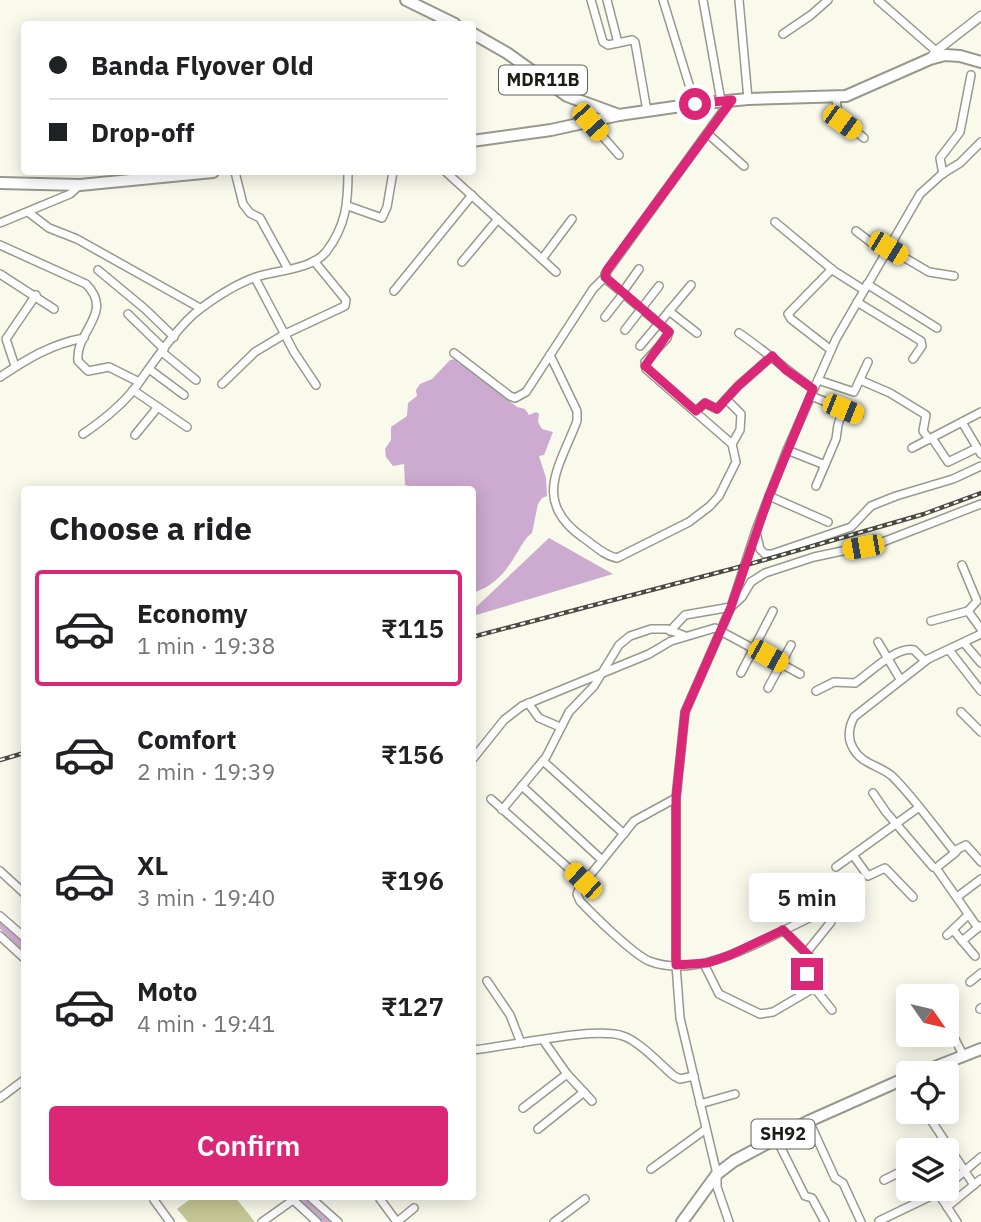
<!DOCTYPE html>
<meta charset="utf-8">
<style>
:root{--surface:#fff;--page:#f2f2f2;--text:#202124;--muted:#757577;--line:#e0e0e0;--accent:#db2777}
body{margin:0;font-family:"IBM Plex Sans",sans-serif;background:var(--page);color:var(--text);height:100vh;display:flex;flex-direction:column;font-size:26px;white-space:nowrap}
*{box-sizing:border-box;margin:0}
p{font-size:23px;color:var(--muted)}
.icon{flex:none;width:38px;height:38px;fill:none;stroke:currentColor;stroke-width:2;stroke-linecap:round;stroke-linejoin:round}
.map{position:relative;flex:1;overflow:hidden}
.details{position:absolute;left:21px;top:486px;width:455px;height:714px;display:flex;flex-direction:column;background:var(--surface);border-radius:7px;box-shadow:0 4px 18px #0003}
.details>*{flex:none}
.top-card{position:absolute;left:21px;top:21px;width:455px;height:154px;border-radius:7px;box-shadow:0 4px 18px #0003;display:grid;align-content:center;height:154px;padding:0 28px;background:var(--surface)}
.needle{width:46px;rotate:124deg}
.tools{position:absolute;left:896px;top:984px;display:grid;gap:14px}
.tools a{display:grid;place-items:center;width:63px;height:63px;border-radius:7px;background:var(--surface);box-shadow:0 4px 18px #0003;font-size:35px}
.end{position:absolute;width:32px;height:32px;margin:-16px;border:9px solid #db2777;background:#fff;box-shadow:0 0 0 4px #fff}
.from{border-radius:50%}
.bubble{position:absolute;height:49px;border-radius:7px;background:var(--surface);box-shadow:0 4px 18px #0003;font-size:23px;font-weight:600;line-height:49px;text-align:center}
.car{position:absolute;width:21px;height:42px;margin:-21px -10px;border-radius:9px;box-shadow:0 0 5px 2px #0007;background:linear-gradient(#f5c518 24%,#345 0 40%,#f5c518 0 76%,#345 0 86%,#f5c518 0)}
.top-card b{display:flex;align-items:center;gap:24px;height:66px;font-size:26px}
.top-card b+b{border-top:2px solid var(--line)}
.top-card i{width:18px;height:18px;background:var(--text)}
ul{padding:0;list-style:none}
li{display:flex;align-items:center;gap:21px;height:116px;margin:0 14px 10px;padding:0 14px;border:4px solid transparent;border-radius:7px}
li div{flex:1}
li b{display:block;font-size:26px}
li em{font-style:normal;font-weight:600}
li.selected{border-color:var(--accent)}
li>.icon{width:63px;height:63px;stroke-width:1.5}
h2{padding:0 28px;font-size:32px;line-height:84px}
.primary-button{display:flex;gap:14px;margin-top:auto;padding:14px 28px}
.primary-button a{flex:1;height:80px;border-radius:7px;background:var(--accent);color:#fff;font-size:28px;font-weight:600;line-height:80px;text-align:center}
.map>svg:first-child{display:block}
</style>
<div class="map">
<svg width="981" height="1222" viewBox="0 0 981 1222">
<rect width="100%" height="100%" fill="#f9faec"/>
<polygon fill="#c5c795" points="193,1197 235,1197 255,1222 188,1222 177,1209"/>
<g fill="#cdaad0">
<path d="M457,359L458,363L469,368L517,407L525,409L529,415L536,412L539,414L538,422L542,429L553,432L544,455L539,456L546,478L547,496L542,498L538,504L532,533C524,539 521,547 515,556C504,575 493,586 473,593L472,490H422L405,485L404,464L393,466L386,457L385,449L391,440V427L407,416L408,403L417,396L416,390L420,384L432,379L450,360Z"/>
<polygon points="549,538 613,574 473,616 473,610"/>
</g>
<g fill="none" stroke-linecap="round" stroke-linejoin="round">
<g stroke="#cdaad0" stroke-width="6">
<polyline points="0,925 24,947"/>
<polyline points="299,1197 327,1222"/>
</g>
<g stroke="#98998c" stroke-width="10">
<g id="minor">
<polyline points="591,0 603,42 608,45 632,40 635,42 647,111"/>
<polyline points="607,0 618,43"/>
<polyline points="663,0 695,104"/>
<polyline points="703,0 721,101"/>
<polyline points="739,0 748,99"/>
<polyline points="878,0 936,51"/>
<polyline points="783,34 811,15 828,0"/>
<polyline points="836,97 838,117 864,138"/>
<polyline points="590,122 619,155"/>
<polyline points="708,134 744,166"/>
<polyline points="235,172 243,204 250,213 260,218 288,269"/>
<polyline points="446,172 556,272"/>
<polyline points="943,174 940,158 960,132 971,75"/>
<polyline points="348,206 382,218 387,207 393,172"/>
<polyline points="28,212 49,228 77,239 200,308"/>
<polyline points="775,222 834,271 864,290"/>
<polyline points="0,223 70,194 80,185"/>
<polyline points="856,231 885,253"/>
<path d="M0,245L86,284C115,313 75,331 78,361L88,371L109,367L139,382"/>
<polyline points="888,248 929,272 954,276"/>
<polyline points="542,259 572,219"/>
<polyline points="462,262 498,219"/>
<polyline points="98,270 145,309 174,337"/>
<polyline points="0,274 54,309"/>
<polyline points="255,278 294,352 316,385"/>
<polyline points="867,284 937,328"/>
<polyline points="394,291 472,195"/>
<polyline points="622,293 639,269"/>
<polyline points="857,302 921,341 922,346 913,359"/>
<polyline points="669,311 697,333"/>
<polyline points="128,314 164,349"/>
<polyline points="605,317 623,294"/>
<polyline points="625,330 659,286"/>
<path d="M739,333C765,351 788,371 813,389"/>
<polyline points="640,346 691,285"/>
<polyline points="831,350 791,319 788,314 832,269"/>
<polyline points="162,352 196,380"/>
<polyline points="454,353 510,396 515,398 526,392 593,289 605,277"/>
<path d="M550,355L577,411V421C559,468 531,502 585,539C595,546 605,556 617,558L689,522L710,506L719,496L736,462L732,444L646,369L645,362L667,338L669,332L607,280L605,274L731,100"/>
<polyline points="15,366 6,339 36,295"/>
<polyline points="149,369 184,395"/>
<path d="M0,377C27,359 51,344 84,338"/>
<polyline points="818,380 854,392 868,362"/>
<polyline points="860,380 890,393 926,415 923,431 929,439"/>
<polyline points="222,384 255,352 285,334 345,306 346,300 314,261"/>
<polyline points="133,390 187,427"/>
<polyline points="811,396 859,415"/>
<polyline points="726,399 741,414 740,430 732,444"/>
<polyline points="696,411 705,403 717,409 738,386 772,356"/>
<polyline points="962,422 981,454"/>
<path d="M83,434C102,421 121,406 135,388C152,365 178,325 200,309C216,297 236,284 256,277C276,270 311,270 326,252C346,226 348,203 348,172"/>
<polyline points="135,435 158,407"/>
<polyline points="932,438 948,462 977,448"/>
<polyline points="912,448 981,412"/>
<polyline points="787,450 825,465"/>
<polyline points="816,486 836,439 838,425 843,409"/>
<polyline points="769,496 828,522"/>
<polyline points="756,532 760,549 765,554 772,554 851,527 871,506 896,496 953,479 981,466"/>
<polyline points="962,565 977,601 968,611 981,629"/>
<polyline points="931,621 968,611"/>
<polyline points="670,631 685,615 731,607 742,597 751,582 765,573 814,557 880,543 981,504"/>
<path d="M981,634L928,659L854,717C849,727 847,738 853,748C861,764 879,765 892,776C912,795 936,829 954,851L966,845L981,862"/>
<polyline points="878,642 900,679"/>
<polyline points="964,643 981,663"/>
<polyline points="949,650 981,691"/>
<polyline points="741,673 773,611"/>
<polyline points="768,688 791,645"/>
<path d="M816,691L834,682L855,683C870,673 896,646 914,650L925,661"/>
<polyline points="528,703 539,718 560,727"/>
<polyline points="961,712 981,732"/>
<polyline points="472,760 504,720 522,706 649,654 671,641 715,628 800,674"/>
<polyline points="543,761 624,834"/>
<polyline points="522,786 602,860"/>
<polyline points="873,793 886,812 933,867 936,868 956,852"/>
<path d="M676,798L634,821L579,889L577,894L580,901C593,915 633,954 649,961C700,981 766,938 811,917"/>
<polyline points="491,799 583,881"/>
<polyline points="502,810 546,757 569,712 594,686 619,645 630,636 651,629 667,629 685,636"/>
<polyline points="853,855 868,876 885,868 913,897"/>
<polyline points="836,867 918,808"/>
<polyline points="936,868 978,928"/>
<polyline points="0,871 24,893"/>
<polyline points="957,897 981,879"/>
<polyline points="0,916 24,937"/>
<polyline points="783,930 812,959 813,966 807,974 808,980 832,1010"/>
<polyline points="953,930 975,956"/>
<polyline points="947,935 968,915"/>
<polyline points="0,936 24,958"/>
<polyline points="962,941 980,926"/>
<polyline points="806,953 831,922"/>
<polyline points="704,964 719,994 760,1014 773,1012 814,988"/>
<polyline points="487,981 510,1015 521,1043"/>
<polyline points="970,982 981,973"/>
<polyline points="980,1009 981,1008"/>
<polyline points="947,1023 964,1057"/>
<polyline points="543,1040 567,1074 592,1101"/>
<path d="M472,1050C507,1047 594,1026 623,1036C639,1041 661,1065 674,1076L680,1079L694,1076"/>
<polyline points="0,1098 24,1080"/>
<polyline points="700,1104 735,1094"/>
<polyline points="523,1108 567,1074"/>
<polyline points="925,1111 974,1185"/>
<polyline points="809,1121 835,1178 843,1183 861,1222"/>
<polyline points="538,1129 584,1092"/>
<polyline points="776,1138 805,1196 812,1198 825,1222"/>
<polyline points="651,1169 706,1129"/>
<polyline points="884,1180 908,1168"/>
<polyline points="947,1186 981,1157"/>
<polyline points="938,1193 957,1222"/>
<polyline points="290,1197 317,1222"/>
<polyline points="310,1197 338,1222"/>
<polyline points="380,1199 397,1222"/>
<polyline points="154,1200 170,1222"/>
<polyline points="947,1207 981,1179"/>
<polyline points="879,1221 931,1196 943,1188"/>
<polyline points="262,1222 293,1200"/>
<polyline points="397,1222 414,1208"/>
<polyline points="554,1222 585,1199"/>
<polyline points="729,1222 717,1187 717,1174 680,1018 676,965 676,798 685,712 731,607 756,530 787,450 836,339 920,194 942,174 960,163 981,142"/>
</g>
</g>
<g stroke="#98998c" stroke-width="11">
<polyline id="tertiary" points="930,59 936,51 981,16"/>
</g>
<g stroke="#98998c" stroke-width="14">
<g id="primary">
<polyline points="406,0 455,24"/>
<polyline points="472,33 507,53 567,96 619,115"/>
<polyline points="920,1073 981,1049"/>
<polyline points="682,1222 717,1174 734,1161 809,1121 908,1077"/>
</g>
</g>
<g stroke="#98998c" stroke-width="14">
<g id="trunk">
<polyline points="472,141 551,130 619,115 695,104 748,99 846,96 930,59 945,55 960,56 981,62"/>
<polyline points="0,183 80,185 213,172"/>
</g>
</g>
<use href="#minor" stroke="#fff" stroke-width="7"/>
<use href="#tertiary" stroke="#fff" stroke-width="8"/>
<use href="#primary" stroke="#fff" stroke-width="10"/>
<use href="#trunk" stroke="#fff" stroke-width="10"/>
<g stroke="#4a4a43" stroke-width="4.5">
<g id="rail">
<polyline points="472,637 743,566 924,514 981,493"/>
<polyline points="0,760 24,753"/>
</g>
</g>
<use href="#rail" stroke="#fff" stroke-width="2" stroke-dasharray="5" stroke-linecap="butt"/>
</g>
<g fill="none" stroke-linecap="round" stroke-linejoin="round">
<polyline stroke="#db2777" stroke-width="9" points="695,104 732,100 607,270 605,277 669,332 645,366 696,411 705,403 717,409 738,386 772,356 786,370 813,389 769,496 731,607 685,712 676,798 676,965 707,963 730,955 783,930 812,959 813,966 807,974"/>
</g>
<g text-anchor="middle" stroke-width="7" stroke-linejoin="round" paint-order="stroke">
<g fill="#fff" stroke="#60605d" stroke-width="2">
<rect x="499" y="65.5" width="88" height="29" rx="5"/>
<rect x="751.5" y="1119.5" width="63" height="29" rx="5"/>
</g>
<g font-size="18" font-weight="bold" fill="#1c1c17">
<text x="543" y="86">MDR11B</text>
<text x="783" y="1140">SH92</text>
</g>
</g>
</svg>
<div class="tools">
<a><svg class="needle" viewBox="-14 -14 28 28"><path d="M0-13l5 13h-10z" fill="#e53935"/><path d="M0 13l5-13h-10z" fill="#757577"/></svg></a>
<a><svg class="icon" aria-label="locate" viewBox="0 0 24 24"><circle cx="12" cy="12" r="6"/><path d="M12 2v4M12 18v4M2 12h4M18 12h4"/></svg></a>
<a><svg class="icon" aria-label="layers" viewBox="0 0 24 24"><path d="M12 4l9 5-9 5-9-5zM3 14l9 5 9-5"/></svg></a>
</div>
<i class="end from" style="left:695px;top:104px"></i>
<i class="end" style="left:807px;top:974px"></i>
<div class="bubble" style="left:749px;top:873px;width:116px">5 min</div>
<i class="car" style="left:590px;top:122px;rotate:138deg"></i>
<i class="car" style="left:842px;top:122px;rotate:126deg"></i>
<i class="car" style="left:888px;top:248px;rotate:121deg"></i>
<i class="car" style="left:843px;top:409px;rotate:112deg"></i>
<i class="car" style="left:863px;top:547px;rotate:260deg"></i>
<i class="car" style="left:768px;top:656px;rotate:119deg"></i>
<i class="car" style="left:583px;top:881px;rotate:313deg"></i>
<div class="top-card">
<b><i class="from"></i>Banda Flyover Old</b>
<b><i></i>Drop-off</b>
</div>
<section class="details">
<h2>Choose a ride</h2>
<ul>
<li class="selected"><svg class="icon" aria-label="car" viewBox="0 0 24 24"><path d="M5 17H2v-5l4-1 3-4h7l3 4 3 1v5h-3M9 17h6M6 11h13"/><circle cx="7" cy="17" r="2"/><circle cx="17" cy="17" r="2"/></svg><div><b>Economy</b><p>1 min · 19:38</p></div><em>₹115</em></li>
<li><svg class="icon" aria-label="car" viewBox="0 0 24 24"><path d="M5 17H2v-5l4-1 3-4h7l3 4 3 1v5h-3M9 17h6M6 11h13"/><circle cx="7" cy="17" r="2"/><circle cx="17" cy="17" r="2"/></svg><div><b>Comfort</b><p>2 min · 19:39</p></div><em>₹156</em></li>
<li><svg class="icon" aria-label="car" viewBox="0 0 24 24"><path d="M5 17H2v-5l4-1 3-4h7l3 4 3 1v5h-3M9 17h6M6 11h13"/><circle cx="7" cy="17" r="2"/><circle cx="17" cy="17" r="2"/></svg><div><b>XL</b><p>3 min · 19:40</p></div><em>₹196</em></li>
<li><svg class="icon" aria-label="car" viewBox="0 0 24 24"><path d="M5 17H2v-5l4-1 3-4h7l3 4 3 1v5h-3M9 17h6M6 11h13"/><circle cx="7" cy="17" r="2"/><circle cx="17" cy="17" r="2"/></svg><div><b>Moto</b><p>4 min · 19:41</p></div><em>₹127</em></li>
</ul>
<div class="primary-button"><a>Confirm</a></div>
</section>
</div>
